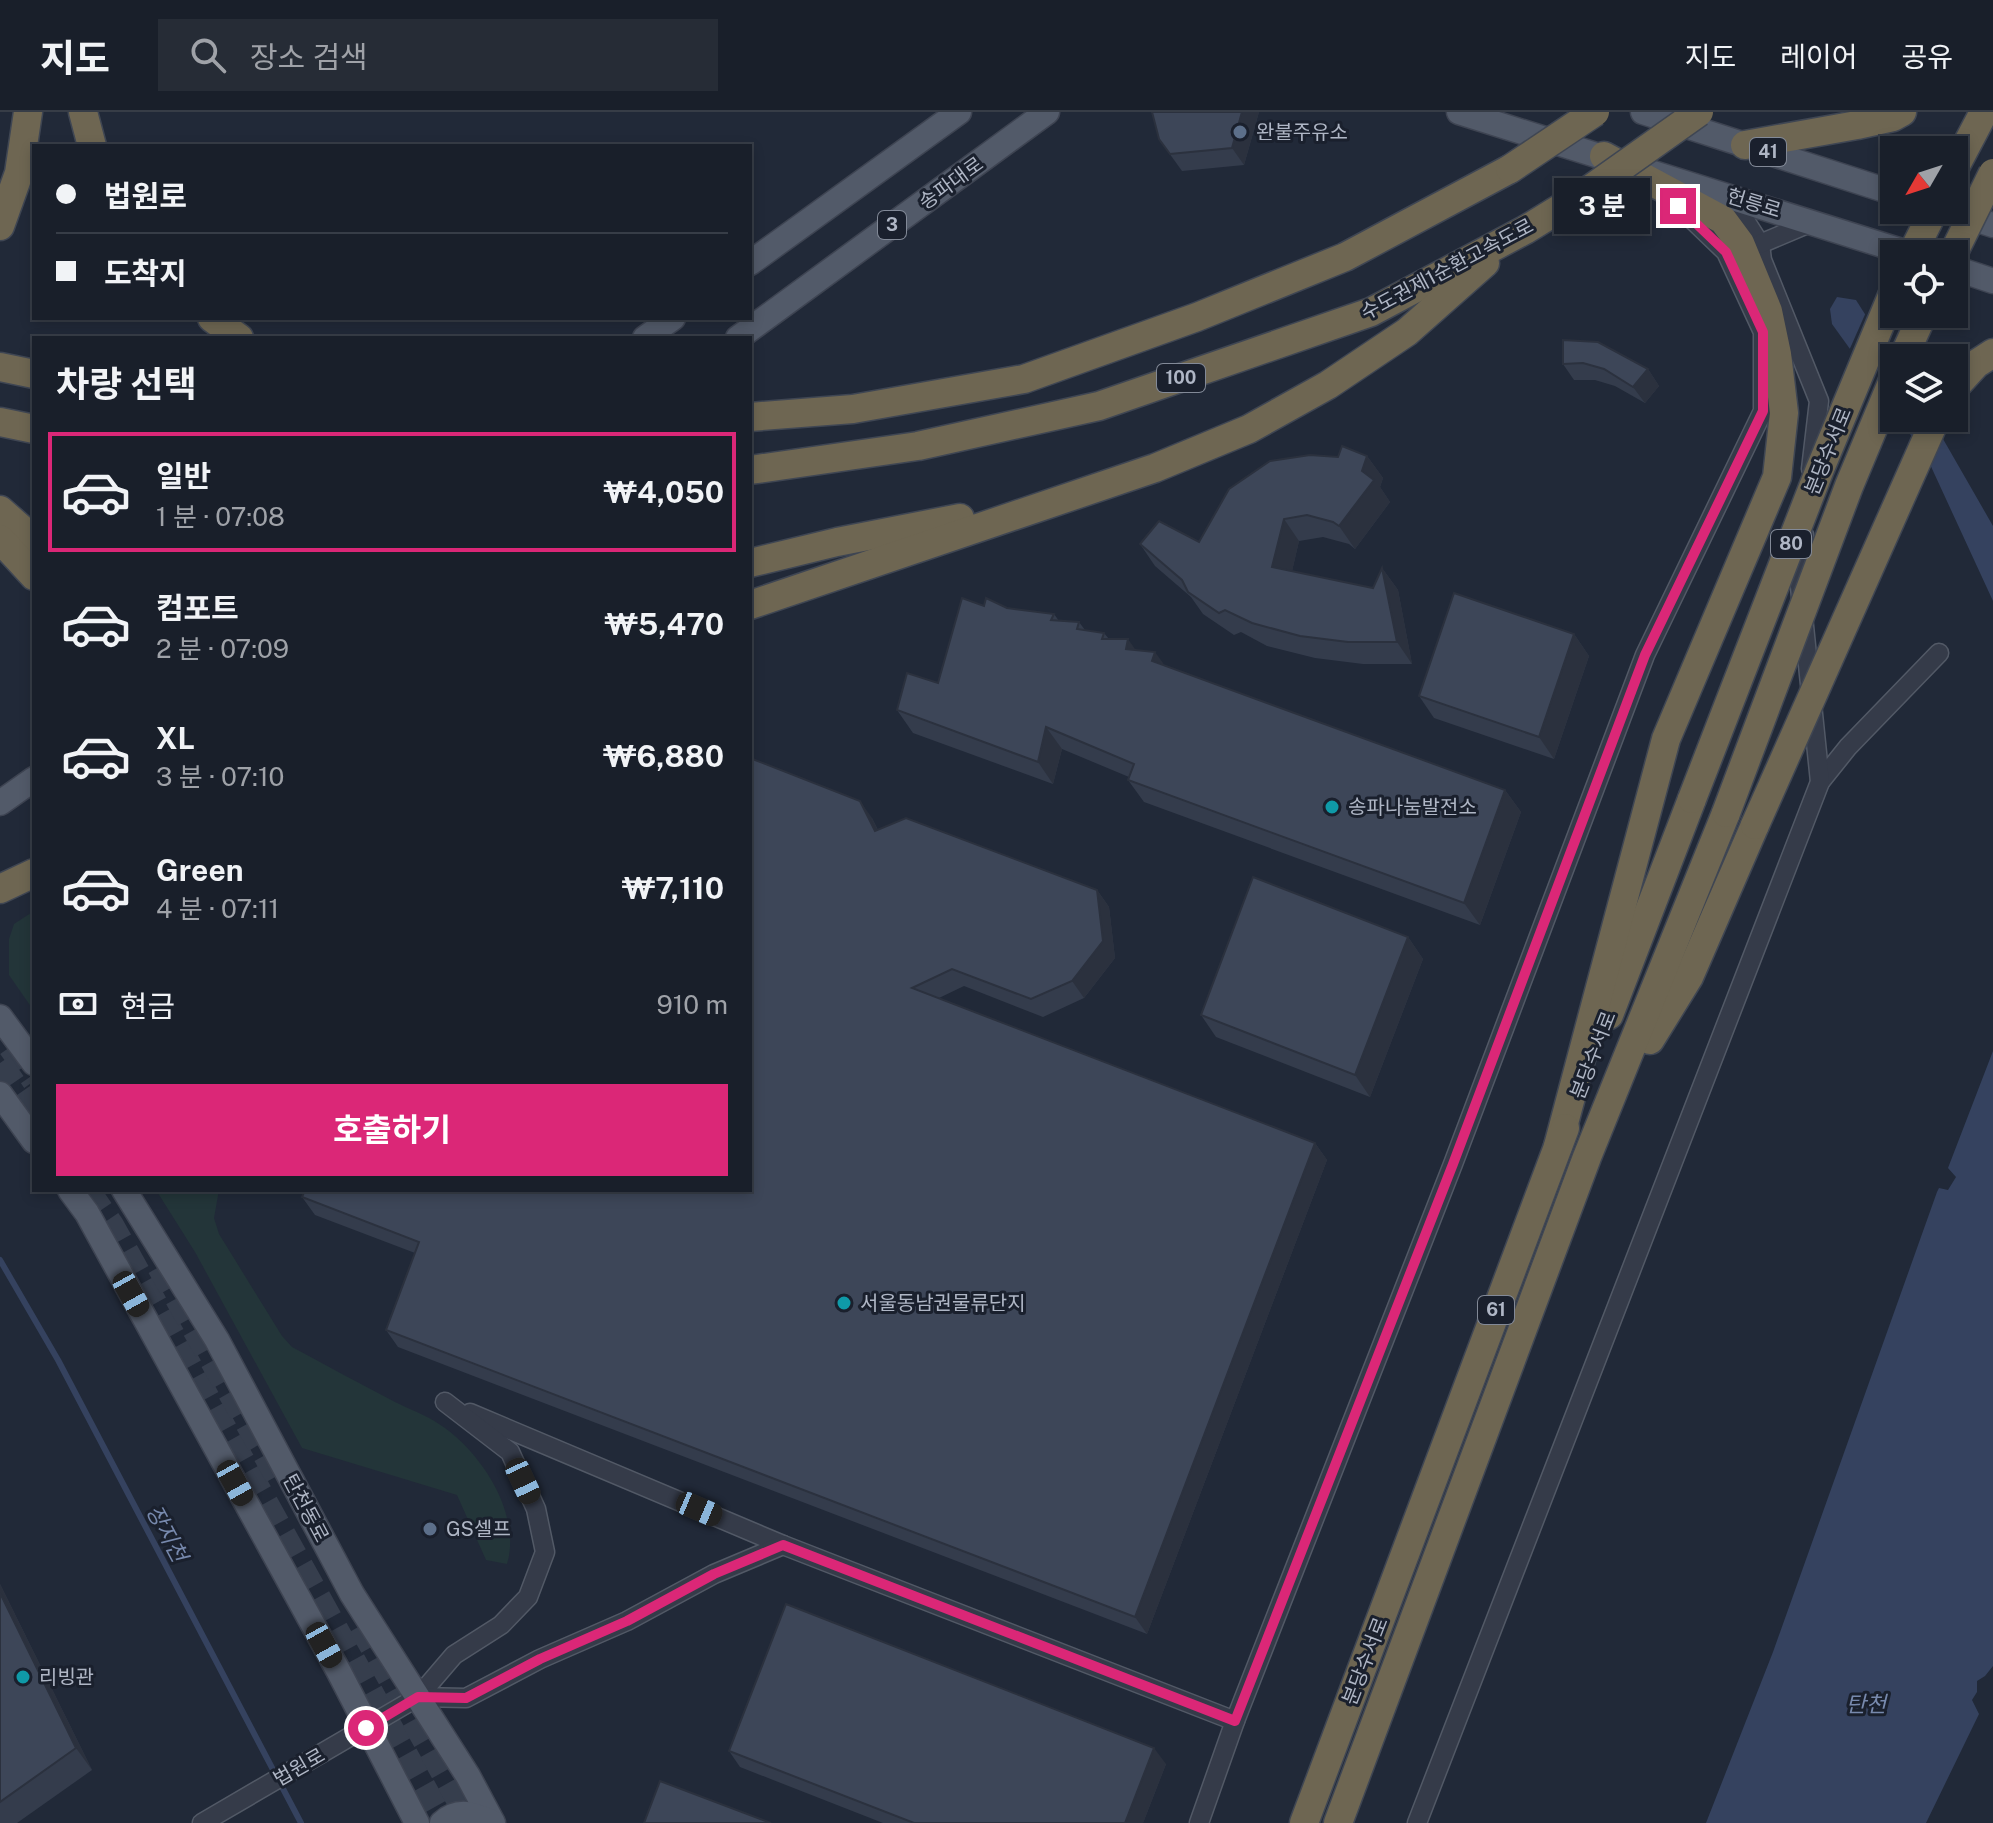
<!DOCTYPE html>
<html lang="ko">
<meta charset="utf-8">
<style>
:root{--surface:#191f2a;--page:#262c36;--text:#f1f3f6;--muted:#9fa2a8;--line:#373d47;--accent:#db2777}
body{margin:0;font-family:"Public Sans","Noto Sans KR",sans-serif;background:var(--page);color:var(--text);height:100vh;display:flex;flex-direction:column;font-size:30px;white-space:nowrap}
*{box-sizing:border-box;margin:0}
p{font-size:26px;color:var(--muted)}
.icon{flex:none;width:44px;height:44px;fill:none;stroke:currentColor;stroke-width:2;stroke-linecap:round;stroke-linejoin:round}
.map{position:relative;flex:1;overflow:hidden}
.drawer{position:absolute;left:32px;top:224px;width:720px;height:856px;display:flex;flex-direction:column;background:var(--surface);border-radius:0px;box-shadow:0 4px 12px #0003,0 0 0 2px var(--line)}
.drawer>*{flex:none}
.guide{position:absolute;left:32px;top:32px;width:720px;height:176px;border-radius:0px;box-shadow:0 4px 12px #0003,0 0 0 2px var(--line);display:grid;align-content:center;height:176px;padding:0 24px;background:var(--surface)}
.needle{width:52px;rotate:231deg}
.fabs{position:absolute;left:1880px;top:24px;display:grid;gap:16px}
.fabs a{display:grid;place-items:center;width:88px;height:88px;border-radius:0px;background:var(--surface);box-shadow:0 4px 12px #0003,0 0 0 2px var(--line);font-size:40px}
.end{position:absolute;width:36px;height:36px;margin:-18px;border:10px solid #db2777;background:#fff;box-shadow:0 0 0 4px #fff}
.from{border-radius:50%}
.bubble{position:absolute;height:56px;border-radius:0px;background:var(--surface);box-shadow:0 4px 12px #0003,0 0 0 2px var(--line);font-size:26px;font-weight:700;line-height:56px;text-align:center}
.car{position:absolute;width:24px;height:48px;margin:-24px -12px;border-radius:10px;box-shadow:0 0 6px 2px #0007;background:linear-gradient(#222 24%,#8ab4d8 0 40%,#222 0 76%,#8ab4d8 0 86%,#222 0)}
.guide b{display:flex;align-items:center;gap:28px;height:76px;font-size:30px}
.guide b+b{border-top:2px solid var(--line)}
.guide i{width:20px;height:20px;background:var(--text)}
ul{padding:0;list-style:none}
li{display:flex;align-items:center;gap:24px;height:120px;margin:0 16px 12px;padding:0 8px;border:4px solid transparent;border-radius:0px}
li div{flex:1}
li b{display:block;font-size:30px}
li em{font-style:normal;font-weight:700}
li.active{border-color:var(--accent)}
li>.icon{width:72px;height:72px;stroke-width:1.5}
h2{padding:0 24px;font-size:36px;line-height:96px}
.pay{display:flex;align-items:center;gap:20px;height:88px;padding:0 24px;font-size:30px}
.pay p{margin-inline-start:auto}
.action{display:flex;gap:16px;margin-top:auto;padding:16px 24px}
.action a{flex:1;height:92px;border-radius:0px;background:var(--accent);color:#fff;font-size:32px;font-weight:700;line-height:92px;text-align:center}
header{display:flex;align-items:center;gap:48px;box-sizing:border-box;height:112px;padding:0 40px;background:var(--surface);border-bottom:2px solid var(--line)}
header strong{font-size:38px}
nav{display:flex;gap:44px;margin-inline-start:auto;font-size:28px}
.search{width:560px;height:72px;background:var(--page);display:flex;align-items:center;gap:20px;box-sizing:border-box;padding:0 28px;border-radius:0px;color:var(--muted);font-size:30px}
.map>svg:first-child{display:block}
</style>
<header>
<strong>지도</strong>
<div class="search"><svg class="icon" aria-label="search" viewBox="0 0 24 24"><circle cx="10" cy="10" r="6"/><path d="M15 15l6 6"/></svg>장소 검색</div>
<nav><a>지도</a><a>레이어</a><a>공유</a></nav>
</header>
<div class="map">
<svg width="1993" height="1711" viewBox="0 0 1993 1711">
<rect width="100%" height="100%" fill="#212938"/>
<g fill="#233539">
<polygon points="34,799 34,899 9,863 9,827 14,812"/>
<path d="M156,1078H219L214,1106L219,1122L282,1224L292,1235C327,1254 361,1272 395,1290C409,1297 426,1303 439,1312C481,1339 522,1402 507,1452L486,1448L457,1383L302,1336L195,1140Z"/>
</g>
<g fill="#35425f">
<polygon points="1837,185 1856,188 1894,248 1894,298 1832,212 1830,197"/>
<polygon points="1899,306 1931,306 1993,414 1993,489 1928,348"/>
<polygon points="1993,939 1993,1554 1985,1564 1977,1569 1977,1580 1972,1588 1979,1602 1926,1711 1706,1711 1773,1540 1937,1080 1939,1076 1948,1078 1956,1065 1948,1056"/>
</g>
<polygon fill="#212938" points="1867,198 1898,246 1891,301 1848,241"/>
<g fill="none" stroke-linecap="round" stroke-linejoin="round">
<polyline stroke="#35425f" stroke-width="6" points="0,1148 58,1248 301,1711"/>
<g stroke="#363e4d" stroke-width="24" stroke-dasharray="24 12" stroke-linecap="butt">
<polyline points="10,935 34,969"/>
<polyline points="0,951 34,1000"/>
<polyline points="88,1078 112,1113 444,1711"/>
<polyline points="159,1155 280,1370"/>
<polyline points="360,1514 471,1711"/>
</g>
<g stroke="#525966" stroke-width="21">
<g id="minor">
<polyline points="1729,83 1760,132 1762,148 1819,289 1811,357"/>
<polyline points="1760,132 1812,110"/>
<polyline points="1820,670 1848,635 1939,541"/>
<polyline points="470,1301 783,1433"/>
<polyline points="418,1585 454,1543 501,1513 528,1485 545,1440 536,1397 510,1340 445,1290"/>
<polyline points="202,1711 418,1585 466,1586 540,1547 627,1509 714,1462 783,1433 1235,1609"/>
<polyline points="1199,1711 1235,1609 1453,1052 1645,543 1763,299 1763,220 1726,140 1674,90"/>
<polyline points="1417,1711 1820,670 1799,465 1804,423"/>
</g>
</g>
<g stroke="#3e4452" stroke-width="27">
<g id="major">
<polyline points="1459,0 1911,142"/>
<polyline points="1643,0 1894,81"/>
<polyline points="1947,98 1993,113"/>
<polyline points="750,151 959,0"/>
<polyline points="1954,156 1993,169"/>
<polyline points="645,226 673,206"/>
<polyline points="738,226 1047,0"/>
<polyline points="0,691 34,667"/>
<polyline points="0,905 34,951"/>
<polyline points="0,982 34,1029"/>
<polyline points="70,1078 87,1101 339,1560 417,1711"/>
<polyline points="124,1078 217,1228 352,1482 468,1664 493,1711"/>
<path d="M442,1711C458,1696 474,1702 492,1710"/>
</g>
</g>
<g stroke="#3f4653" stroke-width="31">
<g id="highway">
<polyline points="83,0 92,34"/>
<polyline points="1745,33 1857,13 1893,5 1902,0"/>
<polyline points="1954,57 1984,0"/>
<polyline points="0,114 19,61 28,0"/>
<polyline points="1912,142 1934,98"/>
<polyline points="212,206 239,226"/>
<polyline points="1903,246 1923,202"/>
<polyline points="0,255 34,262"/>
<polyline points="1954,276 1976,252 1993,241"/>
<polyline points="750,305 853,297 1024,267 1197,205 1345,145 1510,57"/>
<polyline points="0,310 34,317"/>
<polyline points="750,358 918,334 1099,294 1371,200 1525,118 1582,83"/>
<polyline points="0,398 34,428"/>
<polyline points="0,427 34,464"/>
<polyline points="750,451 837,430 960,406"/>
<polyline points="750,493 1155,356 1249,317 1328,273 1407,220 1485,151"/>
<polyline points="0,777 34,761"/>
<polyline points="1609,903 1692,687"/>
<polyline points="1650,928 1689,865 1755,713"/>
<polyline points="1558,1034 1666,627 1777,365 1784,301 1777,242 1768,199 1740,131 1723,108 1604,44"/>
<polyline points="1304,1711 1565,1016"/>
<polyline points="1338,1711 1587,1045 1726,701"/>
</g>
</g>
<use href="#minor" stroke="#353b49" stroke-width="18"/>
<use href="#major" stroke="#525a69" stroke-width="24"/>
<use href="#highway" stroke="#6e6652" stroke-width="28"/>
<g stroke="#3f4653" stroke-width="31" stroke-linecap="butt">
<g id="highway-bridge">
<polyline points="1510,57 1595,0"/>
<polyline points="1582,83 1699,0"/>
<polyline points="1953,142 1993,61"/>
<polyline points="1692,687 1820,357 1894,179"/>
<polyline points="1726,701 1849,374 1894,266"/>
<polyline points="1755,713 1936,306"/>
</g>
</g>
<use href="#highway-bridge" stroke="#6e6652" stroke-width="28"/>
</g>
<g fill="#343c4c">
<polygon points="1259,0 1244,53 1182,59 1159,27"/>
<polygon points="1563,228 1648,257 1659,274 1645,291 1615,274 1595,268 1574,268 1563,252"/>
<polygon points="1367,344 1383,366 1380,375 1390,390 1355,437 1349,432 1323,425 1299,429 1292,459 1373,476 1382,456 1398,478 1412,552 1363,552 1315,546 1267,534 1241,520 1234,523 1203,502 1191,485 1155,454 1140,432 1199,430"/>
<polygon points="984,494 1054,502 1059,509 1079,510 1085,518 1104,521 1109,527 1136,538 1165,554 1505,678 1521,700 1480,813 1144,690 1128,668 1129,665 1062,637 1053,672 913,621 897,598 938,571"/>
<polygon points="1574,522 1589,544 1554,647 1434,606 1419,584"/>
<polygon points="872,706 878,718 1097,778 1109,795 1115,846 1084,886 1043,905 964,874 939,886 1315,1031 1327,1048 1147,1522 398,1235 386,1218 415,1141 315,1103 302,1085 750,1078"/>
<polygon points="1408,825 1423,847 1370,985 1216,925 1201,903"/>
<polygon points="0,1472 92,1658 17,1711 0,1711"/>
<polygon points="729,1639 1166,1652 1143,1711 883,1711 740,1655"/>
</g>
<g fill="#2b313e">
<polygon points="1242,0 1259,0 1244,53 1232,36"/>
<polygon points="1648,257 1659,274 1645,291 1633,275"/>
<polygon points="1367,344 1383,366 1380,375 1390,390 1355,437 1339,414"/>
<polygon points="1284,407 1299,429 1288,477 1272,455"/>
<polygon points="1382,456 1398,478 1412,552 1397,530"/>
<polygon points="1574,522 1589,544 1554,647 1539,625"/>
<polygon points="1128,527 1144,550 1126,537"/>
<polygon points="1155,540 1171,562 1152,549"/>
<polygon points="1046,615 1062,637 1053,672 1038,650"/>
<polygon points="1505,678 1521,700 1480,813 1464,791"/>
<polygon points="860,689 872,706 887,737 875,719"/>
<polygon points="1097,778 1109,795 1115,846 1084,886 1072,869"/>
<polygon points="1408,825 1423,847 1370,985 1355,963"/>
<polygon points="1315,1031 1327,1048 1147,1522 1135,1505"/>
<polygon points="0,1472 92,1658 76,1636 0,1481"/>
<polygon points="1154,1636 1166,1652 1143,1711 1125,1711"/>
</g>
<g fill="#3d4658" stroke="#2b313e" stroke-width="2">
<polygon points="1152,0 1242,0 1232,36 1170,42 1159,27"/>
<polygon points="1563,228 1598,230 1648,257 1633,275 1604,257 1583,251 1563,252"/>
<polygon points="1342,334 1367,344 1362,359 1374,368 1339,414 1333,410 1307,403 1284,407 1272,455 1373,476 1382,456 1397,530 1348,530 1300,524 1252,511 1225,498 1219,501 1188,480 1182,468 1140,432 1159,409 1199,430 1229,377 1270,349 1310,343 1338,345"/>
<polygon points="1454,481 1574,522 1539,625 1419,584"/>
<polygon points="962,486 984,494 986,486 1007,496 1054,502 1051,508 1079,510 1077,517 1104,521 1102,527 1128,527 1126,537 1155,540 1152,549 1505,678 1464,791 1128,668 1134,652 1046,615 1038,650 897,598 907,561 938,571"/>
<polygon points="750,646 860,689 875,719 906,706 1097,778 1103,829 1072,869 1031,887 952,857 912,876 1315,1031 1135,1505 386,1218 419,1130 302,1085 305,1078 750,1078"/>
<polygon points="1253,765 1408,825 1355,963 1201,903"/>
<polygon points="0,1481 76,1636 0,1690"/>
<polygon points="786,1492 1154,1636 1125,1711 914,1711 729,1639"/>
<polygon points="660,1669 771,1711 644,1711"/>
</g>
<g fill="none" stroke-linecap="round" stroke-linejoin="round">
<polyline stroke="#db2777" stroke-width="10" points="366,1616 418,1585 466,1586 540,1547 627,1509 714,1462 783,1433 1235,1609 1453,1052 1645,543 1763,299 1763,220 1726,140 1678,94"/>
</g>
<g fill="#5c6f8a" stroke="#1a202d" stroke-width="3">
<circle cx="1240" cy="20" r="8"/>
<circle cx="430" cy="1417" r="8"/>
</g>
<g fill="#0f9aa8" stroke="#1a202d" stroke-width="3">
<circle cx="1332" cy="695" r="8"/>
<circle cx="844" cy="1191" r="8"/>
<circle cx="23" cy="1565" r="8"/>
</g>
<g text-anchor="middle" stroke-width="6" stroke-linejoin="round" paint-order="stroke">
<g fill="#1a202d" stroke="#828997" stroke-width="2">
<rect x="1750" y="26" width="36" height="28" rx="6"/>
<rect x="878" y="99" width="28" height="28" rx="6"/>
<rect x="1157" y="252" width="48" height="28" rx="6"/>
<rect x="1771" y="418" width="40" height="28" rx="6"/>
<rect x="1478" y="1184" width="36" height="28" rx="6"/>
</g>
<g font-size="18" font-weight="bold" fill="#afb6c5">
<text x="1768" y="46">41</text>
<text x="892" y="119">3</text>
<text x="1181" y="272">100</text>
<text x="1791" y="438">80</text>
<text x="1496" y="1204">61</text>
</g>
<g font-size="20" fill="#afb6c5" stroke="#1a202d" text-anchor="start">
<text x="1256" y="27">완불주유소</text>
<text x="1348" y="702">송파나눔발전소</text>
<text x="860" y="1198">서울동남권물류단지</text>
<text x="446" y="1424">GS셀프</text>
<text x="39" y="1572">리빙관</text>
</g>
<g font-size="20" fill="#afb6c5" stroke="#1a202d">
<text transform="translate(951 71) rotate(-36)" y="7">송파대로</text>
<text transform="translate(1754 91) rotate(17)" y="7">헌릉로</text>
<text transform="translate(1447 157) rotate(-28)" y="7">수도권제1순환고속도로</text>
<text transform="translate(1828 339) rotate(-68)" y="7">분당수서로</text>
<text transform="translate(1593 943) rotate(-69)" y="7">분당수서로</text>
<text transform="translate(306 1396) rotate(62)" y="7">탄천동로</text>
<text transform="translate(1365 1549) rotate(-69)" y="7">분당수서로</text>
<text transform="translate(299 1655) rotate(-30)" y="7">법원로</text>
</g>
<g font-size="22" font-style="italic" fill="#7789ad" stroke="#1a202d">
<text transform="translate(167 1421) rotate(62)" y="8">장지천</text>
<text x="1866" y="1600">탄천</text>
</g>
</g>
</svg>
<div class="fabs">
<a><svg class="needle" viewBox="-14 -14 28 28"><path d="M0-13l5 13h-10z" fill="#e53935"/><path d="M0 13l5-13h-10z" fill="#9fa2a8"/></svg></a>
<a><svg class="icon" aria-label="locate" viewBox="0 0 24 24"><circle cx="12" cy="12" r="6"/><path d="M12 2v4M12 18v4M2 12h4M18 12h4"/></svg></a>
<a><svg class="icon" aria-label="layers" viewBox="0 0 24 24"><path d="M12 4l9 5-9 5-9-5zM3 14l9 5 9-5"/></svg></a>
</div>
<i class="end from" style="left:366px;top:1616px"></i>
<i class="end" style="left:1678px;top:94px"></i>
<div class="bubble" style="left:1554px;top:66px;width:96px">3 분</div>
<i class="car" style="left:131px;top:1182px;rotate:151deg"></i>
<i class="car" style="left:523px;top:1369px;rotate:155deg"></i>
<i class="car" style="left:235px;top:1371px;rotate:151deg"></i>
<i class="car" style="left:699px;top:1397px;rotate:113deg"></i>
<i class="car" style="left:324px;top:1533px;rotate:151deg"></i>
<div class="guide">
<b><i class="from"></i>법원로</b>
<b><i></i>도착지</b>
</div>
<section class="drawer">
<h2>차량 선택</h2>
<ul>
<li class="active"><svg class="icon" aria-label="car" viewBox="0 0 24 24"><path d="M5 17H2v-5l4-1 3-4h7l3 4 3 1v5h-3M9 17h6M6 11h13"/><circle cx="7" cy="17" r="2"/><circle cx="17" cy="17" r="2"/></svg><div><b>일반</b><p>1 분 · 07:08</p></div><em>₩4,050</em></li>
<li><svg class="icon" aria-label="car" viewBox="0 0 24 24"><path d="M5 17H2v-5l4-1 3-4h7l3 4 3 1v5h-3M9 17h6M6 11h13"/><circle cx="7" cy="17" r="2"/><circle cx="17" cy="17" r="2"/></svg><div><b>컴포트</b><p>2 분 · 07:09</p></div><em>₩5,470</em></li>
<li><svg class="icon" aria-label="car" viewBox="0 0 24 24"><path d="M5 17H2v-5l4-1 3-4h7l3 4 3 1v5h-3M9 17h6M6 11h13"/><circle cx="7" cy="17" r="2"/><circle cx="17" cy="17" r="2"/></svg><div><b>XL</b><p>3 분 · 07:10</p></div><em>₩6,880</em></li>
<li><svg class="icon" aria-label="car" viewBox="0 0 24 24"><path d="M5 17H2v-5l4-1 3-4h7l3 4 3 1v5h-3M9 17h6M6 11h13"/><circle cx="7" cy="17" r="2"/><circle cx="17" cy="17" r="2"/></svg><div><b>Green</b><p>4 분 · 07:11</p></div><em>₩7,110</em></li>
</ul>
<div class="pay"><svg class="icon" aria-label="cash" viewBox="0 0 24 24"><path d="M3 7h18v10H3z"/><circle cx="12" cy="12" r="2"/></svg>현금<p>910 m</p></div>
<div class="action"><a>호출하기</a></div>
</section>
</div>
